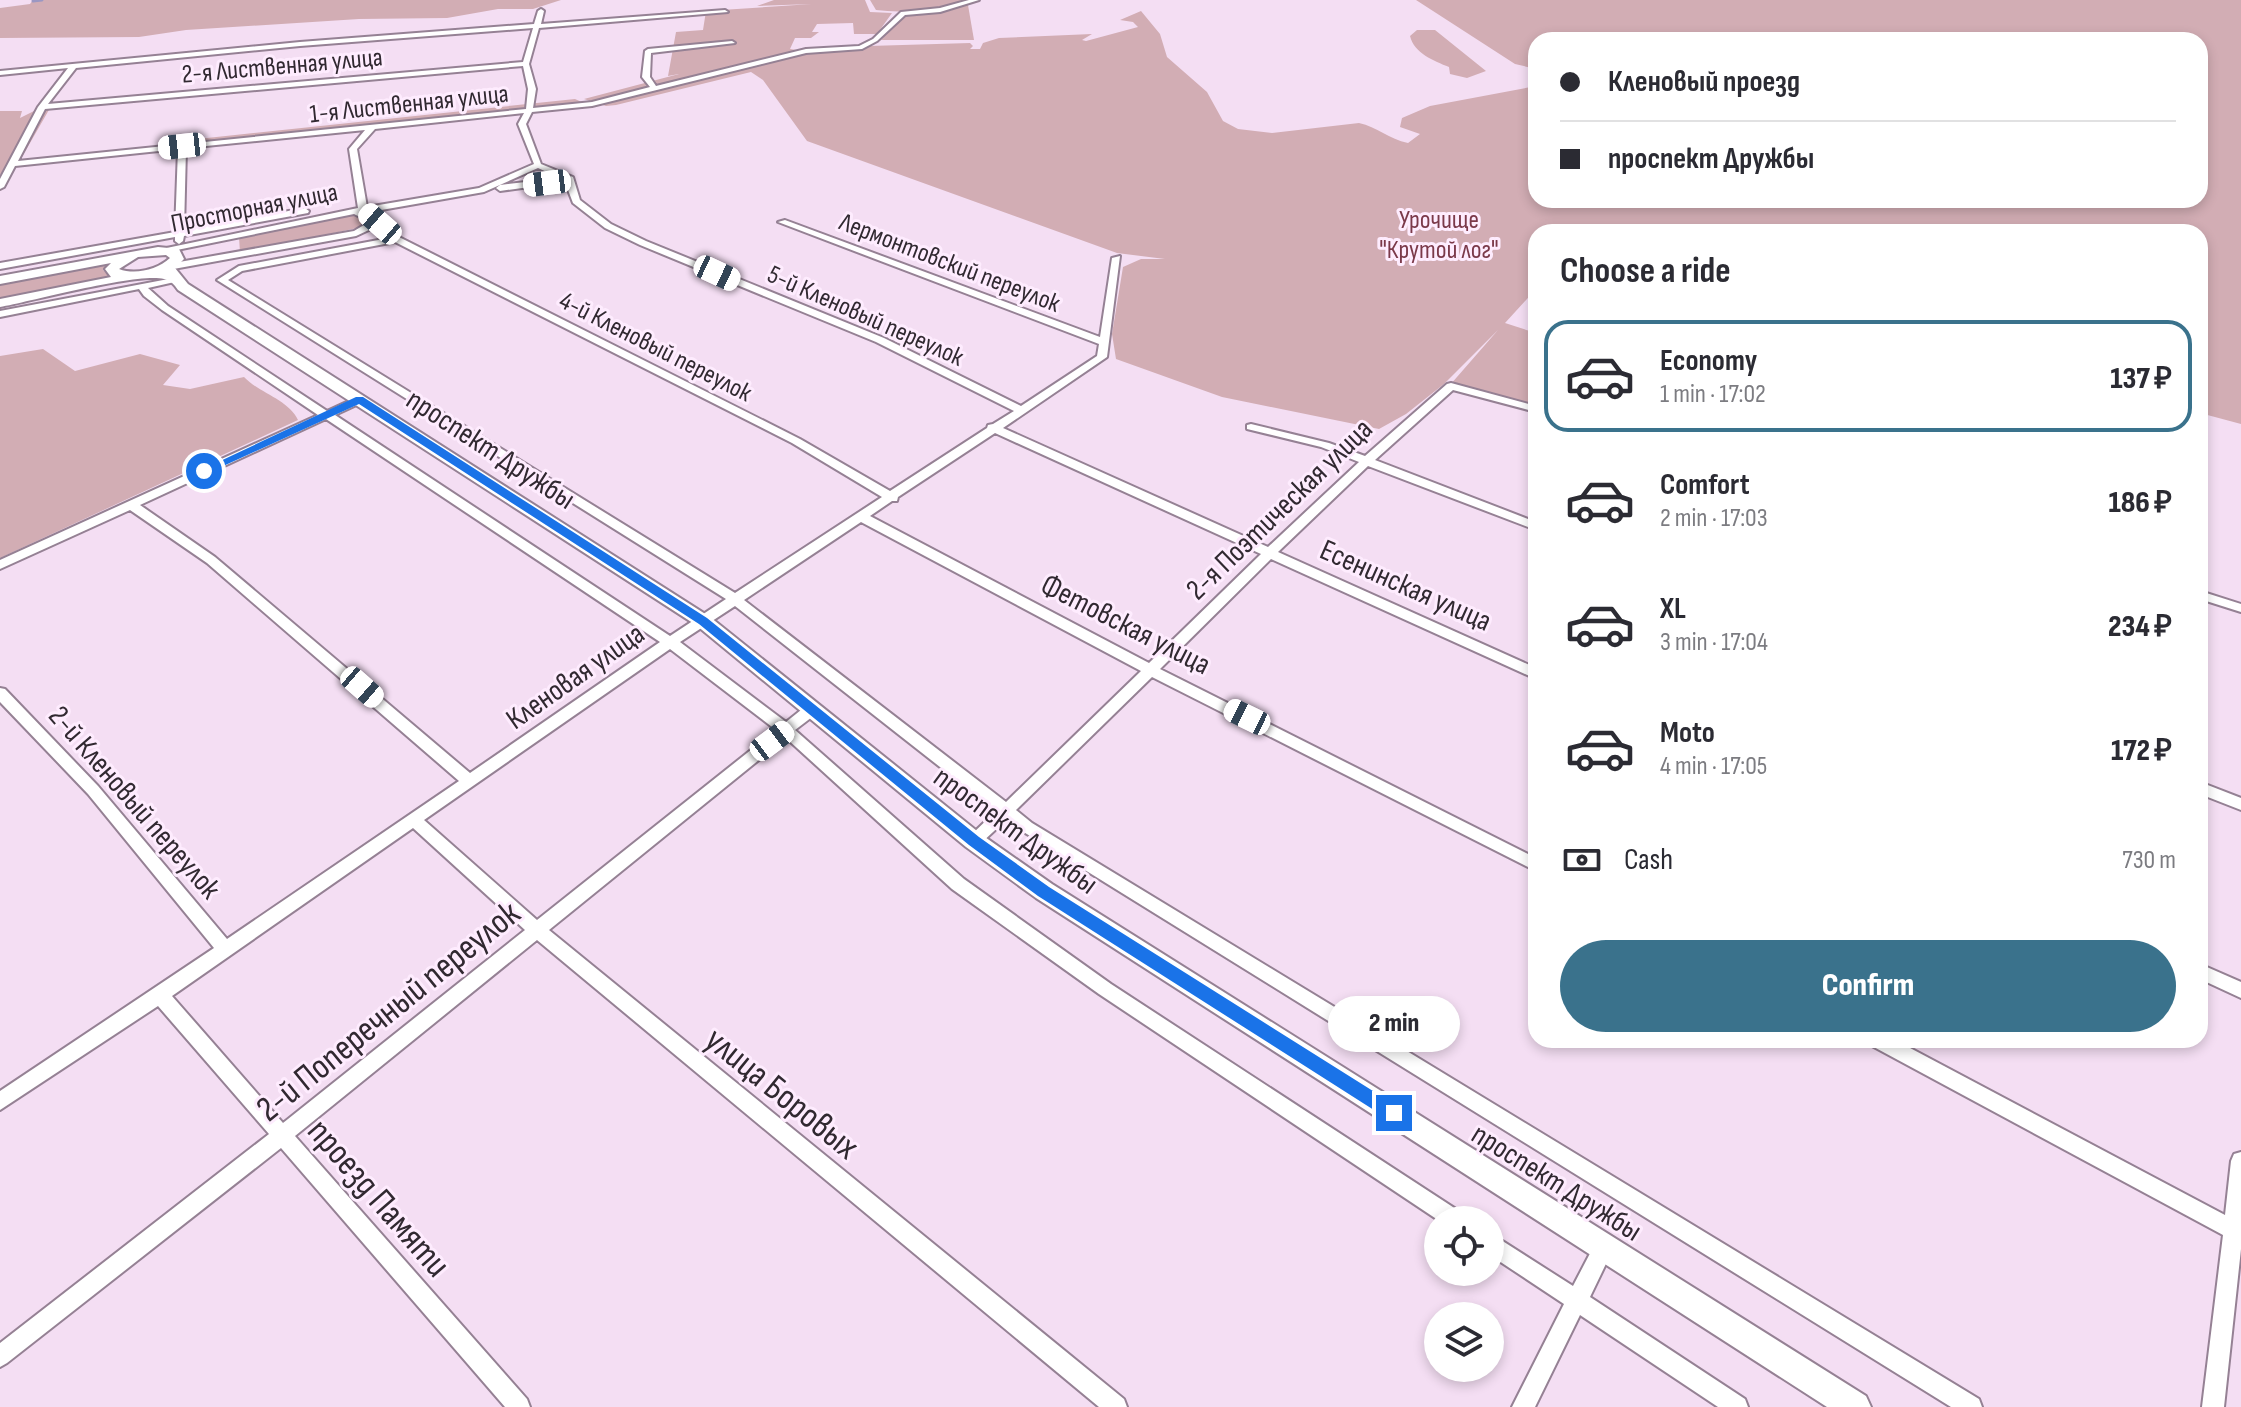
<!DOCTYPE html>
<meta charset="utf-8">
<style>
:root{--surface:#fff;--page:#f7f7f7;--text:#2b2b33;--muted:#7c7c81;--line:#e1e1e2;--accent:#3a728c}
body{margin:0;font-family:"Sofia Sans Condensed",sans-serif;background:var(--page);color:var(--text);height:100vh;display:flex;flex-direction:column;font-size:30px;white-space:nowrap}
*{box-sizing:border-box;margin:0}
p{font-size:26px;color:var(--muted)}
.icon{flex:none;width:44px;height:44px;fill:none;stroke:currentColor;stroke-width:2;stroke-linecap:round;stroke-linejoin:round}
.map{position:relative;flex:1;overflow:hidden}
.sheet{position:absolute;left:1528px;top:224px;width:680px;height:824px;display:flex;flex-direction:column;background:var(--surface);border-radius:24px;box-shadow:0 4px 12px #0003}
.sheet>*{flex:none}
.top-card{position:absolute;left:1528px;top:32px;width:680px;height:176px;border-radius:24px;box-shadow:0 4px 12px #0003;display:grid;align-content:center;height:176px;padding:0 32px;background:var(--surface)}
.tools{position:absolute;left:1424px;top:1206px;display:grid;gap:16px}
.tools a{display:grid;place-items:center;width:80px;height:80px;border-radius:50%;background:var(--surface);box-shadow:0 4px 12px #0003;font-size:40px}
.end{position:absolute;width:36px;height:36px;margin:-18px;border:10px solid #1a73e8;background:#fff;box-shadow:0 0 0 4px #fff}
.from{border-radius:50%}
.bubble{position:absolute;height:56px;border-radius:28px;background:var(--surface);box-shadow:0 4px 12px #0003;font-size:26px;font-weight:800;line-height:56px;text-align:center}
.car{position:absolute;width:24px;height:48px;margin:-24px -12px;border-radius:10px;box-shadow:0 0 6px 2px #0007;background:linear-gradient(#fff 24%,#345 0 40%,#fff 0 76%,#345 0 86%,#fff 0)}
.top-card b{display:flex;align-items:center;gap:28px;height:76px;font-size:30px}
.top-card b+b{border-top:2px solid var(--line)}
.top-card i{width:20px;height:20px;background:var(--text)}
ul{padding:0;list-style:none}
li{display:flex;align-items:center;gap:24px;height:112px;margin:0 16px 12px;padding:0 16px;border:4px solid transparent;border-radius:24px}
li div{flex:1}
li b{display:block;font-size:30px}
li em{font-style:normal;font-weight:800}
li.active{border-color:var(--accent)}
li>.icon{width:72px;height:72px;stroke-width:1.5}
h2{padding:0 32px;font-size:36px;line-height:96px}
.pay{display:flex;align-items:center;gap:20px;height:88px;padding:0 32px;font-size:30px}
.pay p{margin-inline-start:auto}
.action{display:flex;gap:16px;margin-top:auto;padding:16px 32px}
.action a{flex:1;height:92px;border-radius:48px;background:var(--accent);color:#fff;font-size:32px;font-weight:800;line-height:92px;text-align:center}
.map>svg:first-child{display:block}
</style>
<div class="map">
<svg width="2241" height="1407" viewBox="0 0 2241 1407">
<rect width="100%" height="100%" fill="#f4def3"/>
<g fill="#d2adb4">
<polygon points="33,0 561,0 533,9 498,9 447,18 359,19 186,30 139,37 0,38 0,8 30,4"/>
<path d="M774,0H865L870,12L892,13L877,34H854L853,23L817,24L812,32H819L811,38H795L790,49L809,52L869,46L970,43L973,46L970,49H980L983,43L999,38L1092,34L1082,40L1086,41L1138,27L1133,22L1120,20L1141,11L1160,34L1167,57L1207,92L1223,121L1238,129L1272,133L1359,123C1377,127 1389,139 1408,143L1420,134L1400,127L1402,118L1430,106L1536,86V200H2200V40H1536V69L1515,64L1416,0H2241V424L2200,413V232H1536V289L1505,323L1536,333V408L1450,385L1498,330L1444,384L1406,414L1379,429L1222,397L1116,359L1112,334L1123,267L1141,259H1165L1117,253L807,141L763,80L751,72L616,105L606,106L584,99L679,74L668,76L676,32L703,30L706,11L812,4L757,6Z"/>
<path d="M870,0H970C939,9 908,14 876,10Z"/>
<polygon points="968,5 974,40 881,40 905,14"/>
<path d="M1417,30H1435L1486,71L1467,78L1450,74L1449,67C1434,61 1414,53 1410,36Z"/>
<polygon points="575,99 584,103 584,108 167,151 179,141"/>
<polygon points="44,106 50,108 22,157 9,163 0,175 0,111 22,111 20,118"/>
<polygon points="351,214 365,220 362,227 240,253 239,237"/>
<polygon points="112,261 103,270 111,278 0,300 0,283"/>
<path d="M43,349L75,371L140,354L180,365L163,385L190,389L244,377C259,393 289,400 298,420L0,558V356Z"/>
</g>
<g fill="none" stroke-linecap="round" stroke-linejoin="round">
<polyline stroke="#9b97c3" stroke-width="3" points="33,1 42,0"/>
<g stroke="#958194" stroke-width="4">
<g id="street">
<path d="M969,0H979L940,12L905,15L877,41L862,49L806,53L592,106L532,112L526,124L541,164L573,177L580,200L611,224L646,241L884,338L1021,406L1097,356L1099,344L778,222L785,220L1100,337L1112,258L1120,256L1107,357L1003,428L1268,547L1359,462L1321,447L1247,429V425L1251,424L1329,443L1365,456L1447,384L1451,383L1536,406V412L1453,390L1375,460L1536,522V530L1368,466L1278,552L1536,668V679L1271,559L1160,669L1536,858V871L1152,677L1016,810L1032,823L1979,1399L1982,1407H1951L1022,831L1007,819L979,845L974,847L969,845L966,841L969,837L996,811L735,606L680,642L786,722L806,706H816L818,710L816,714L795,730L964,879L1111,984L1462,1213L1465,1220H1438L1099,994L952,889L786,738L549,930L1124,1399L1127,1407H1099L537,940L295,1136L527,1399L530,1407H505L281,1148L7,1363L0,1367V1343L269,1134L158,1006L0,1110V1091L214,948L88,794L0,702V688L5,689L98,786L227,939L459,781L207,563L130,510L0,569V560L318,415L162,310L144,296L139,289L0,317V311L179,277V281L148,288L168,306L327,411L355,398H363V402L335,415L670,636L726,599L217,280L239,266L389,238L374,224L371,229L356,236L168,270L163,267L168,264L354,231L364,225L366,220L354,214L162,253L157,250L358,208L349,149L365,130L186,148L184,230L305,208L309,211L308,213L184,236L183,241L179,244L175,241V237L0,269V263L175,232L178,149L15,166L4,187L0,189V179L38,107L68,68L0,75V71L300,42L534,24L538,11L541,9L544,11L541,24L725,10L728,12L539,28L529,64L536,89L533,108L592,102L650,87L642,77L645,51L648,49L732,41L735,43L651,53L650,77L656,86L806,49L859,46L873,39L901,12L940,8ZM533,28L523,62L48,104L76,68L300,46ZM523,66L528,89L526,109L18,161L45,109ZM524,113L518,124L534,164L479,188L367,207L357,149L375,129ZM538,168L560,178L500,185L496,188L500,191L565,182L573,203L605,228L640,245L876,342L1014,411L993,424L988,425L987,428L890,491L800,439L399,237L370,212L484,192ZM395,242L792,443L882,497L735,593L228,280L242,271ZM326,419L660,642L470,773L215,557L140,505ZM995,433L1261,554L1149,663L870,516L892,501H897L898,497ZM861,522L1141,671L1006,802L744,600ZM670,649L776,730L537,920L424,820ZM413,828L525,930L283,1123L172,996Z"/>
<polygon points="2200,591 2241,604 2241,612 2200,599"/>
<polygon points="2200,782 2241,798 2241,810 2200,794"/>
<polygon points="2200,964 2241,982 2241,998 2200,979"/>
<polygon points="1869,1040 1895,1040 2225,1215 2231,1161 2234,1154 2241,1152 2241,1249 2224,1407 2202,1407 2223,1235 1872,1046"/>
<polygon points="1490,1233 1573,1286 1597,1240 1604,1237 1611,1240 1614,1247 1590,1297 1745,1399 1748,1407 1718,1407 1580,1315 1535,1407 1512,1407 1564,1304 1490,1255"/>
</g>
</g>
<g stroke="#958194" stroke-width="4">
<path id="secondary" d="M158,247L179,249L184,259L175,268L188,284L710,617L982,835L1052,884L1866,1396L1871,1407H1827L1036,898L966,847L696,625L178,290C174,284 171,281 164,279C139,272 32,301 0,307V299L111,277L105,269L111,263L0,284V276ZM166,255L170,258C157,270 135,275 119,269L138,257Z"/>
</g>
<use href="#street" fill="#fff" fill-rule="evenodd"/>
<use href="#secondary" fill="#fff" fill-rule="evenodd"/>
</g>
<polygon fill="#1a73e8" points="356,397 363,397 707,618 979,837 1049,887 1400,1108 1400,1119 1388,1119 1038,896 969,845 699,624 359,404 208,473 199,471"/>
<g text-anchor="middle" stroke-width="6" stroke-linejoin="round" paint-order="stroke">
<g font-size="26" fill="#312931" stroke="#feecfe">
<text transform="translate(282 65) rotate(-5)" y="9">2-я Лиственная улица</text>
<text transform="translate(409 103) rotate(-6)" y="9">1-я Лиственная улица</text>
<text transform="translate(254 207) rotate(-11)" y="9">Просторная улица</text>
<text transform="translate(950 262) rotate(21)" y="9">Лермонтовский переулок</text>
<text transform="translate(866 315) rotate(24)" y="9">5-й Кленовый переулок</text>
<text transform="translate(656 346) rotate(27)" y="9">4-й Кленовый переулок</text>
</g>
<g font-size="26" fill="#7b394a" stroke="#feecfe">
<text x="1439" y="228">Урочище<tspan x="1439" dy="30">"Крутой лог"</tspan></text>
</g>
<g font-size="30" fill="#312931" stroke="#feecfe">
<text transform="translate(491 449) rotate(33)" y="10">проспект Дружбы</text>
<text transform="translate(1279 509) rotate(-44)" y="10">2-я Поэтическая улица</text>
<text transform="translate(1406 585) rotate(24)" y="10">Есенинская улица</text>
<text transform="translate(1126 624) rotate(27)" y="10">Фетовская улица</text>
<text transform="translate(575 676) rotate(-35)" y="10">Кленовая улица</text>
<text transform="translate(135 802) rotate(49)" y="10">2-й Кленовый переулок</text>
<text transform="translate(1016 830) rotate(36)" y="10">проспект Дружбы</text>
<text transform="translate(1557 1182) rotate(32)" y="10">проспект Дружбы</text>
</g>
<g font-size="36" fill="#312931" stroke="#feecfe">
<text transform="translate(387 1010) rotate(-39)" y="13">2-й Поперечный переулок</text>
<text transform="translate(783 1092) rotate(39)" y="13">улица Боровых</text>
<text transform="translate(380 1197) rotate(49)" y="13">проезд Памяти</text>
</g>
</g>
</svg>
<div class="tools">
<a><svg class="icon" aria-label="locate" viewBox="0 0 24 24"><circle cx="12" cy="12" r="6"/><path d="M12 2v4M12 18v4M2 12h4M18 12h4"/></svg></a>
<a><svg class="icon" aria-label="layers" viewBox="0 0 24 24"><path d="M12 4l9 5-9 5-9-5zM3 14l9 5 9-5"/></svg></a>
</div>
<i class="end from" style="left:204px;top:471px"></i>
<i class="end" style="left:1394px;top:1113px"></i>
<div class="bubble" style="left:1328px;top:996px;width:132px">2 min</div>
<i class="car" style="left:182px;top:146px;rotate:264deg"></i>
<i class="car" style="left:547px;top:183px;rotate:263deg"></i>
<i class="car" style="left:380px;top:224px;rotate:311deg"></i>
<i class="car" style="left:717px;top:273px;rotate:115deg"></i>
<i class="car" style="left:362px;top:687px;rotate:131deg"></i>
<i class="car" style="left:1247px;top:717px;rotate:296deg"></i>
<i class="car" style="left:772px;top:741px;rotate:53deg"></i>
<div class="top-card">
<b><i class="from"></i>Кленовый проезд</b>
<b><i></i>проспект Дружбы</b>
</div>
<section class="sheet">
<h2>Choose a ride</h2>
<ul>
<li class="active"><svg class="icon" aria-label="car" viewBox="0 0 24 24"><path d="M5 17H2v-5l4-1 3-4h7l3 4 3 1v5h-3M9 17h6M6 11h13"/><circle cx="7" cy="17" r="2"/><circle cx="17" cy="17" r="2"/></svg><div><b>Economy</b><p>1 min · 17:02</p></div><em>137 ₽</em></li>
<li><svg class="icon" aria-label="car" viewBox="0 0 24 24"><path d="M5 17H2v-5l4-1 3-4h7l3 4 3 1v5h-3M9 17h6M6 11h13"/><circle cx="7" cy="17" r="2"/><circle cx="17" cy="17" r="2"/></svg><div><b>Comfort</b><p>2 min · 17:03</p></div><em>186 ₽</em></li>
<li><svg class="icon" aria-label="car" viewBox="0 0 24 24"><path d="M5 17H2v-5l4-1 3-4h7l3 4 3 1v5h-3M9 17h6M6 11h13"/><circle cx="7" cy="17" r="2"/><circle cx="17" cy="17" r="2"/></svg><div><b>XL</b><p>3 min · 17:04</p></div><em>234 ₽</em></li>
<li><svg class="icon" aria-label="car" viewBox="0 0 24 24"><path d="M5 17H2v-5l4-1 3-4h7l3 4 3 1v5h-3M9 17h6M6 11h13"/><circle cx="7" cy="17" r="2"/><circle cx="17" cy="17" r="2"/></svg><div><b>Moto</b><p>4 min · 17:05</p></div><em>172 ₽</em></li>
</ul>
<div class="pay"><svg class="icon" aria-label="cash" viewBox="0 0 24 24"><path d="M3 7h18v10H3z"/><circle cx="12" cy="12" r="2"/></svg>Cash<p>730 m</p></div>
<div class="action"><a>Confirm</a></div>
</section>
</div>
